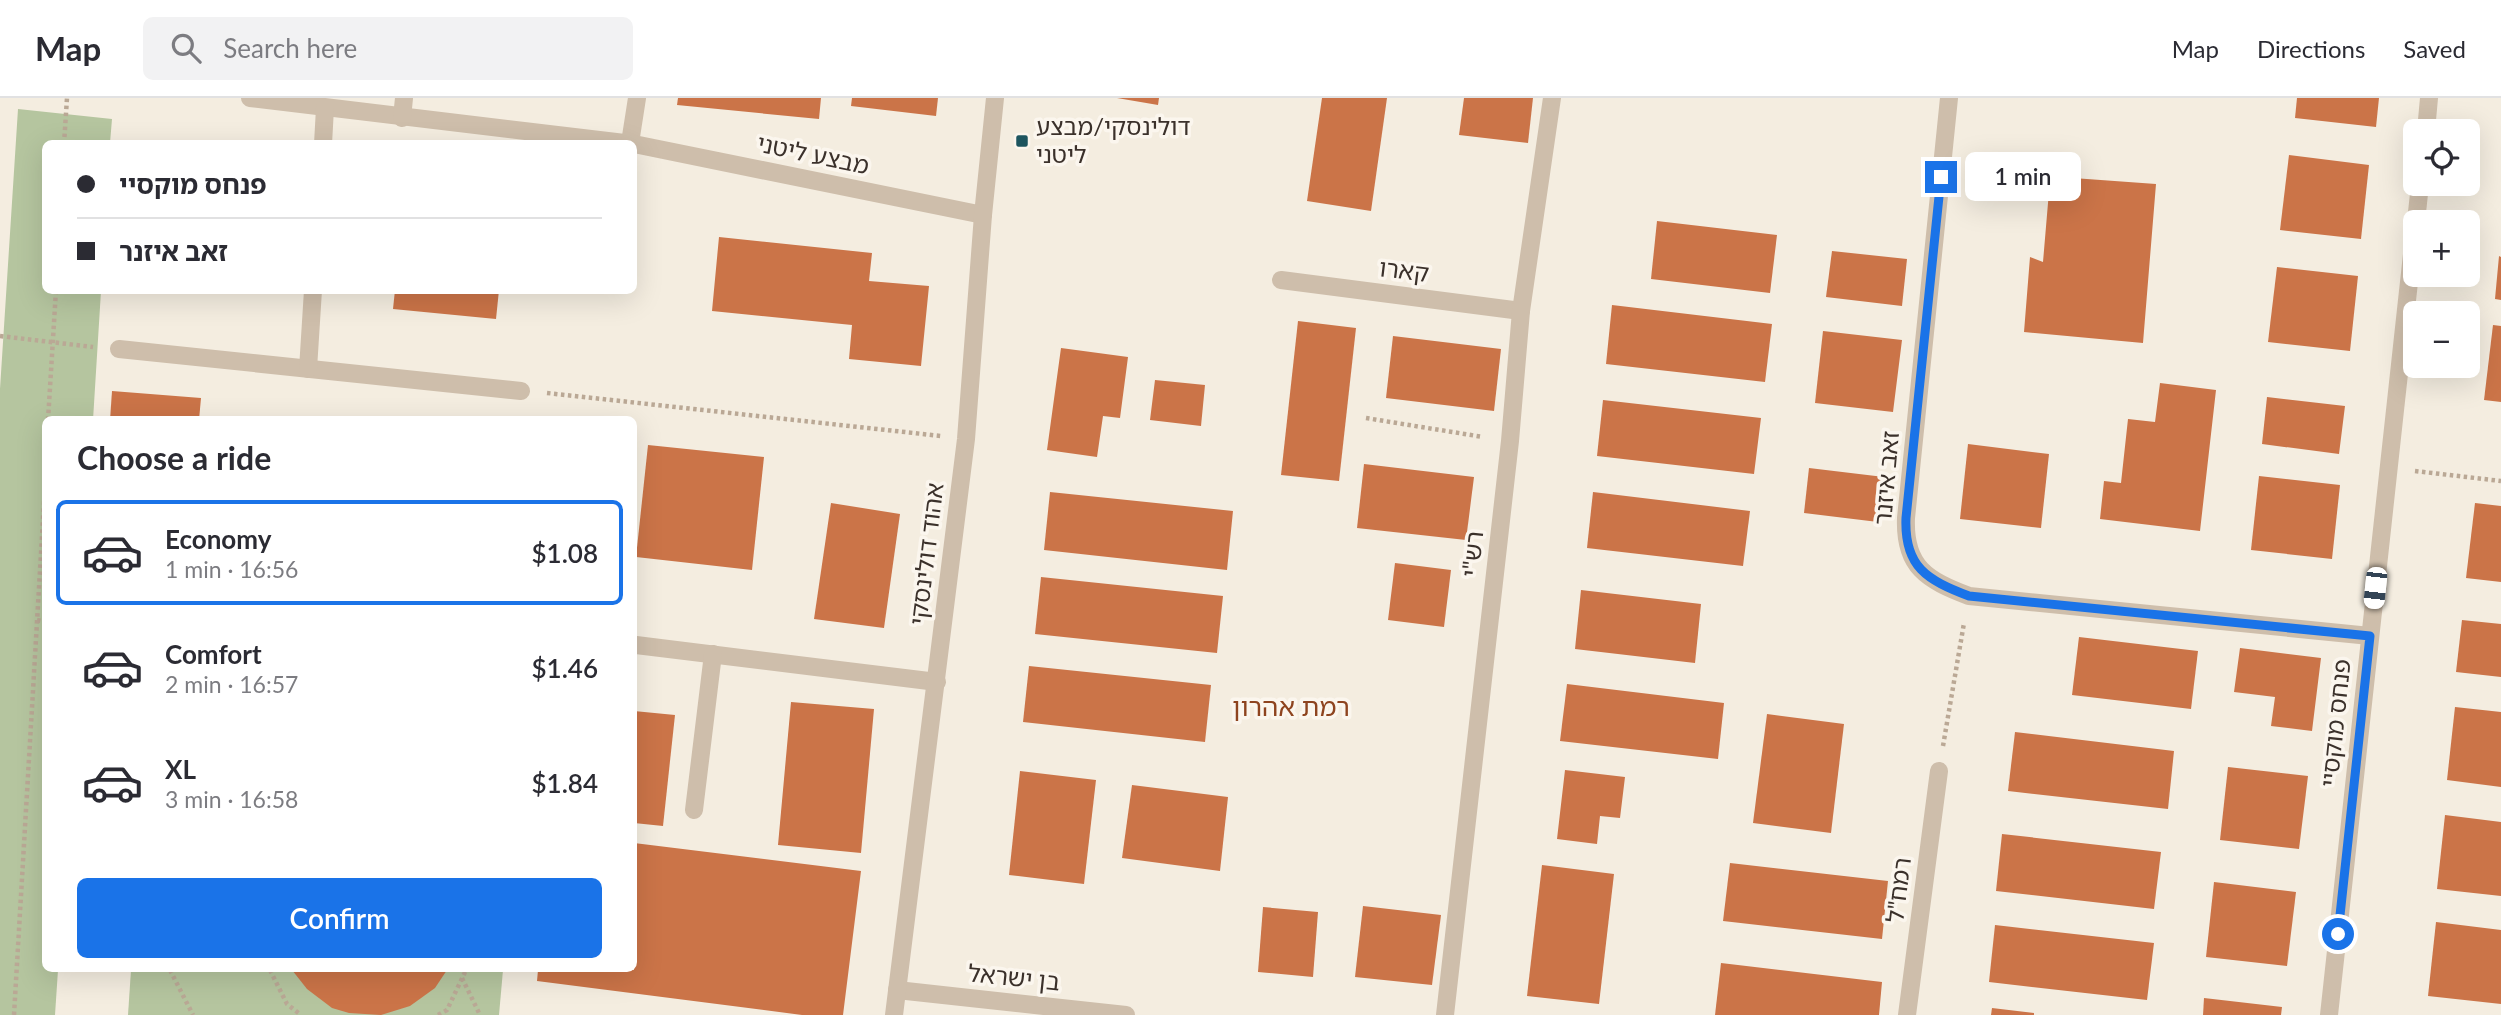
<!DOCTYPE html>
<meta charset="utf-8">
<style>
:root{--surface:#fff;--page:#f2f2f3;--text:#2b2b33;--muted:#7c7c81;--line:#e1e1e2;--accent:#1a73e8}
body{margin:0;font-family:Lato,"Noto Sans Hebrew",sans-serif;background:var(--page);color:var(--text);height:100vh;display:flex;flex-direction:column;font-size:26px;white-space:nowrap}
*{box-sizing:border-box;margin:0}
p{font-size:23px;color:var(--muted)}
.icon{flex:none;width:38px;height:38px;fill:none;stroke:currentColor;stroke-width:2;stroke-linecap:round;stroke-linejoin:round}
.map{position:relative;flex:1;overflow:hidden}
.sheet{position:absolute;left:42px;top:318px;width:595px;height:556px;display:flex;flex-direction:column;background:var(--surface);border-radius:10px;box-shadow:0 7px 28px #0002}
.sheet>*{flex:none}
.guide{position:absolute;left:42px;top:42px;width:595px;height:154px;border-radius:10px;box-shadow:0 7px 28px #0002;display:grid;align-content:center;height:154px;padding:0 35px;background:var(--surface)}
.fabs{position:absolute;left:2403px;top:21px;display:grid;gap:14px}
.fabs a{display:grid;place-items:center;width:77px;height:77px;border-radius:10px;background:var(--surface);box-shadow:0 7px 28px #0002;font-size:35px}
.end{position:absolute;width:32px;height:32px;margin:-16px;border:9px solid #1a73e8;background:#fff;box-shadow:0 0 0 4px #fff}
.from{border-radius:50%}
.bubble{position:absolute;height:49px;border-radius:10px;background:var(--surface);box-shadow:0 7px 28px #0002;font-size:23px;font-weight:600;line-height:49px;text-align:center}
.car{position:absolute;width:21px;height:42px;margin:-21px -10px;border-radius:9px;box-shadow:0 0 5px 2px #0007;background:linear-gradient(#fff 24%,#345 0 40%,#fff 0 76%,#345 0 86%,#fff 0)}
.guide b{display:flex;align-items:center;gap:24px;height:66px;font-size:26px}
.guide b+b{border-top:2px solid var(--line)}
.guide i{width:18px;height:18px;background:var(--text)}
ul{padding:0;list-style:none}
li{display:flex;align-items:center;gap:21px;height:105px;margin:0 14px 10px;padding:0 21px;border:4px solid transparent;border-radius:10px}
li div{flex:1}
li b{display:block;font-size:26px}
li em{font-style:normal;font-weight:600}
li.current{border-color:var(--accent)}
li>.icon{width:63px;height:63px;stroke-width:1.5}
h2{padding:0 35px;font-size:32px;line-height:84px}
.cta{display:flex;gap:14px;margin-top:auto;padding:14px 35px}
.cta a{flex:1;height:80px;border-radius:10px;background:var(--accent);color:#fff;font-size:28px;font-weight:600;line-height:80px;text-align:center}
header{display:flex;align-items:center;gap:42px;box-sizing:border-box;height:98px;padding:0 35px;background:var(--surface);border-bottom:2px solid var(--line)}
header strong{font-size:33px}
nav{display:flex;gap:38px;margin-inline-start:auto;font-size:24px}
.search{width:490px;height:63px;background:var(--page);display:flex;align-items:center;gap:18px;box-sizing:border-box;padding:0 24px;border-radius:10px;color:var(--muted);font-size:26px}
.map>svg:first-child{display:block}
</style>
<header>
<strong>Map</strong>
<div class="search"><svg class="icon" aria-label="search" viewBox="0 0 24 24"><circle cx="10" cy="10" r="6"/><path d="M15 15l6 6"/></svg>Search here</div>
<nav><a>Map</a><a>Directions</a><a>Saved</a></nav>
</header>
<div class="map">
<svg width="2501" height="917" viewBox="0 0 2501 917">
<rect width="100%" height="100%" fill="#f4ede0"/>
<g fill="#b5c59f">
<polygon points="18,11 112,21 110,45 46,46 46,192 101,193 93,322 46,322 46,872 58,872 55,917 0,917 0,291"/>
<polygon points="131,872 503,872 499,917 128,917"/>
</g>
<g fill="#cb7448">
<polygon points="678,0 821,0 819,21 677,7"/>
<polygon points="852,0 938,0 936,18 851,8"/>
<polygon points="1117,0 1159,0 1158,7"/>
<polygon points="1322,0 1387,0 1371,113 1307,103"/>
<polygon points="1464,0 1533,0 1528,45 1459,37"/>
<polygon points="2297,0 2379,0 2376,29 2295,20"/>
<polygon points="2289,57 2369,67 2361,141 2280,132"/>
<polygon points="2052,58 2075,60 2073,80 2156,86 2143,245 2024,234 2030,159 2043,164"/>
<polygon points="1657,123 1777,137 1770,195 1651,181"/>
<polygon points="719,139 872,155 869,183 929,188 921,268 849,261 852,227 712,213"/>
<polygon points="1832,153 1907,161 1902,208 1826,199"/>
<polygon points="2499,158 2501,159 2501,202 2495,201"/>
<polygon points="2277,169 2358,178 2350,253 2268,244"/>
<polygon points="248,192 270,192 270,196 248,194"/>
<polygon points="395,192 499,192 496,221 393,211"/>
<polygon points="1612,207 1772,226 1765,284 1606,266"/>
<polygon points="1298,223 1356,230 1339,383 1281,377"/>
<polygon points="2493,227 2501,228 2501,304 2484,302"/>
<polygon points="1823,233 1902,242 1893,314 1815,305"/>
<polygon points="1393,238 1501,251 1494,313 1386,300"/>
<polygon points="1061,250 1128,259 1120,320 1103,318 1097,359 1047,352"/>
<polygon points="1155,282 1205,287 1201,328 1150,322"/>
<polygon points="2160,285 2216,292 2200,433 2100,421 2104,383 2121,385 2128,321 2155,324"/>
<polygon points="112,293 201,300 199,322 110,322"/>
<polygon points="2267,299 2345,308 2339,356 2262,346"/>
<polygon points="1603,302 1761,320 1754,376 1597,358"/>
<polygon points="1968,346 2049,356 2041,430 1960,421"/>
<polygon points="648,347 764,359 752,472 636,459"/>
<polygon points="1364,366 1474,379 1466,442 1357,430"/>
<polygon points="1809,370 1884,379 1878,424 1804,415"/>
<polygon points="2259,378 2340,387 2332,461 2251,452"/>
<polygon points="1050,394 1233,413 1227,472 1044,452"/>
<polygon points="1593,394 1750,413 1743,468 1587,450"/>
<polygon points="831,405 900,416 884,530 814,521"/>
<polygon points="2475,405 2501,408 2501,484 2466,480"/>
<polygon points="1395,465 1451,472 1444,529 1388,522"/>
<polygon points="1041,479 1223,498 1217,555 1035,536"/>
<polygon points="1581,492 1701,506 1695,565 1575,551"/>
<polygon points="2462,522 2501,526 2501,579 2456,574"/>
<polygon points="2079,539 2198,553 2191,611 2072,597"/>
<polygon points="2240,550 2321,560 2312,633 2271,628 2275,599 2234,594"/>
<polygon points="1029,568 1211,587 1205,644 1023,624"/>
<polygon points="1567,586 1724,605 1718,661 1560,643"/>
<polygon points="791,604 874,611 861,755 778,747"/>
<polygon points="2455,609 2501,614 2501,689 2447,682"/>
<polygon points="634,613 675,617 663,728 634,725"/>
<polygon points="1767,616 1844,626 1831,735 1753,725"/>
<polygon points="2015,634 2174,653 2168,711 2008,693"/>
<polygon points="2228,669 2308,678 2299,751 2220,742"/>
<polygon points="1565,672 1625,679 1620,720 1600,718 1597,746 1557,741"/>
<polygon points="1020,673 1096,682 1084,786 1009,777"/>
<polygon points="1132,687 1228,699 1220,773 1122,760"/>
<polygon points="2445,717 2501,724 2501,798 2437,791"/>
<polygon points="2002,736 2161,754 2154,811 1996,793"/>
<polygon points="634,745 861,773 843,917 802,917 537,883 538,872 634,872"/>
<polygon points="1730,765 1888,783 1882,841 1723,823"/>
<polygon points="1542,767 1614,776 1599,906 1527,898"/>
<polygon points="2214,784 2296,794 2287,868 2206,859"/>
<polygon points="1363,808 1441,817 1432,887 1355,879"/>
<polygon points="1263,809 1318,814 1313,879 1258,874"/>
<polygon points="2436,824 2501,832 2501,906 2428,898"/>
<polygon points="1995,827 2154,845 2147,902 1989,884"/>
<polygon points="1721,865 1882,884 1879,917 1715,917"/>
<polygon points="292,872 447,872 435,890 410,908 381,917 349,915 332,910 307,891"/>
<polygon points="2204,900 2282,909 2281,917 2203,917"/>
<polygon points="1992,910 2034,915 2034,917 1991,917"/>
</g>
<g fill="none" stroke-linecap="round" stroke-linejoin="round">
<g stroke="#baa895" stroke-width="4.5" stroke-dasharray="3.5 3.5" stroke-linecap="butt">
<polyline points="64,46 67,0"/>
<polyline points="0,238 93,249"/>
<polyline points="547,295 941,338"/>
<polyline points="1366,320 1483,339"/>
<polyline points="48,322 56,192"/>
<polyline points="2415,373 2501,383"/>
<polyline points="37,522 46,524"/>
<polyline points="1943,648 1964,525"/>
<polyline points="170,872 193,917"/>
<polyline points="270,872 287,906 301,917"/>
<polyline points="462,880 480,917"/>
<polyline points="14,917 46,370"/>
<polyline points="438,917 447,912 466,872"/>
</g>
<g stroke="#cebeab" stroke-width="18">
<polyline points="250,0 633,46"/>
<path d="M1949,0L1906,420C1904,469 1927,482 1969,498L2370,538"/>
<polyline points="402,20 404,0"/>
<polyline points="2426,33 2429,0"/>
<polyline points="630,45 637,0"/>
<polyline points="323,46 325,10"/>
<polyline points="634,46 983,117"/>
<polyline points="2416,124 2420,86"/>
<polyline points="1281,182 1521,213"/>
<polyline points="119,251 521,293"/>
<polyline points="308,271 313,192"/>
<polyline points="636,547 937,584"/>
<polyline points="694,712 713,556"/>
<polyline points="897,892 1126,917"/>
<polyline points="894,917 966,341 983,117 995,0"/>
<polyline points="1445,917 1510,343 1521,213 1552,0"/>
<polyline points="1907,917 1939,673"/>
<polyline points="2329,917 2415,129"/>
</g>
</g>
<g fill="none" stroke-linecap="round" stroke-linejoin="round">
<path stroke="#1a73e8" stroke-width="9" d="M1941,79L1906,420C1904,469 1927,482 1969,498L2370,538L2338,836"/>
</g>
<rect fill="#1d555f" stroke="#fbf6ee" stroke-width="2.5" x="1015" y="36" width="14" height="14" rx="3.5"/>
<g text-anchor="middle" stroke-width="7" stroke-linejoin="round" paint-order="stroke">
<g font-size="24" fill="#3b312b" stroke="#fbf6ee" text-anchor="start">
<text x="1036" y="37">דולינסקי/מבצע<tspan x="1036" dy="28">ליטני</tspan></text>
</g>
<g font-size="24" fill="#3b312b" stroke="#fbf6ee">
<text transform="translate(813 57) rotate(12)" y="8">מבצע ליטני</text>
<text transform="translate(1404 173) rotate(7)" y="8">קארו</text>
<text transform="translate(1887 380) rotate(-85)" y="8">זאב איזנר</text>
<text transform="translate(927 456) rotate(-83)" y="8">אהוד דולינסקי</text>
<text transform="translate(1473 456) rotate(-84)" y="8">רש"י</text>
<text transform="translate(2336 625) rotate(-84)" y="8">פנחס מוקסיי</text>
<text transform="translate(1899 792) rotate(-83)" y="8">רמח"ל</text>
<text transform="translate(1014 880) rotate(6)" y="8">בן ישראל</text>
</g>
<g font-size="26" fill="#8e441f" stroke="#fbf6ee">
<text x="1291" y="618">רמת אהרון</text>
</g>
</g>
</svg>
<div class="fabs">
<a><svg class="icon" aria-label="locate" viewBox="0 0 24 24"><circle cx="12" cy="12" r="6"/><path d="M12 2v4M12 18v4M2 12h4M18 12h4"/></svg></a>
<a>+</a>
<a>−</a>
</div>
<i class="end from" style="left:2338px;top:836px"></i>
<i class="end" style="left:1941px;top:79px"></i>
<div class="bubble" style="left:1965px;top:54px;width:116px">1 min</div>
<i class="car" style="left:2375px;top:490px;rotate:186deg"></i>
<div class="guide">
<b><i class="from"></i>פנחס מוקסיי</b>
<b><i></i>זאב איזנר</b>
</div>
<section class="sheet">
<h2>Choose a ride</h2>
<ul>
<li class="current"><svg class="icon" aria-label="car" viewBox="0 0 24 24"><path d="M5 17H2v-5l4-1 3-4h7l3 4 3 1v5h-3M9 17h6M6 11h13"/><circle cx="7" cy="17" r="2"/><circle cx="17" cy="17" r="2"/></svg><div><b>Economy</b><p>1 min · 16:56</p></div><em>$1.08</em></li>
<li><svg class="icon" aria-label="car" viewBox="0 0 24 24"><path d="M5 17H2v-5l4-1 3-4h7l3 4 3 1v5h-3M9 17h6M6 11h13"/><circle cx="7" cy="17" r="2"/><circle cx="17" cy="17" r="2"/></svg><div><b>Comfort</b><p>2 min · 16:57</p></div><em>$1.46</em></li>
<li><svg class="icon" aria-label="car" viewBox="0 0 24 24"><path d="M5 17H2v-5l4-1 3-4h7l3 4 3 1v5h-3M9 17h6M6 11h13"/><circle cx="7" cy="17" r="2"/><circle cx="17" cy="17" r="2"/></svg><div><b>XL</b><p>3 min · 16:58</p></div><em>$1.84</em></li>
</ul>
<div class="cta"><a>Confirm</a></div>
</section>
</div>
